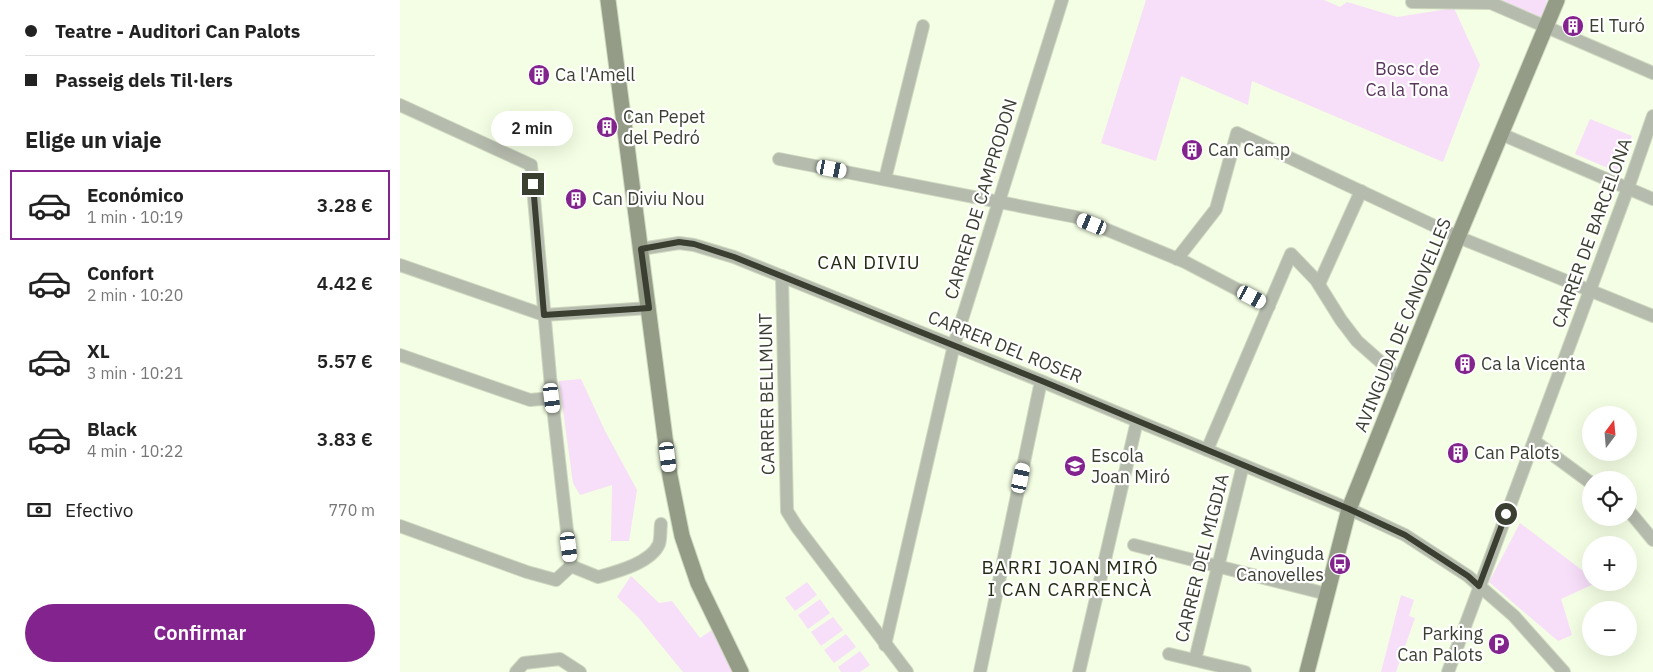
<!DOCTYPE html>
<html lang="es">
<meta charset="utf-8">
<style>
:root{--surface:#fff;--page:#f6f6f6;--text:#222;--muted:#767676;--line:#e0e0e0;--accent:#83238d}
body{margin:0;font-family:"IBM Plex Sans",sans-serif;background:var(--page);color:var(--text);height:100vh;display:flex;flex-direction:column;font-size:19px;white-space:nowrap}
*{box-sizing:border-box;margin:0}
p{font-size:16px;color:var(--muted)}
.icon{flex:none;width:28px;height:28px;fill:none;stroke:currentColor;stroke-width:2;stroke-linecap:round;stroke-linejoin:round}
.map{position:relative;flex:1;overflow:hidden}
.sheet{display:flex;flex-direction:column;background:var(--surface);width:400px}
.sheet>*{flex:none}
.top-card{display:grid;align-content:center;height:110px;padding:0 25px;background:var(--surface)}
.needle{width:32px;rotate:16deg}
.tools{position:absolute;left:1182px;top:406px;display:grid;gap:10px}
.tools a{display:grid;place-items:center;width:55px;height:55px;border-radius:50%;background:var(--surface);box-shadow:0 5px 20px #0002;font-size:25px}
.end{position:absolute;width:22px;height:22px;margin:-11px;border:6px solid #3a3f32;background:#fff;box-shadow:0 0 0 2px #fff}
.from{border-radius:50%}
.bubble{position:absolute;height:35px;border-radius:18px;background:var(--surface);box-shadow:0 5px 20px #0002;font-size:16px;font-weight:600;line-height:35px;text-align:center}
.car{position:absolute;width:15px;height:30px;margin:-15px -8px;border-radius:6px;box-shadow:0 0 4px 1px #0007;background:linear-gradient(#fff 24%,#345 0 40%,#fff 0 76%,#345 0 86%,#fff 0)}
.top-card b{display:flex;align-items:center;gap:18px;height:48px;font-size:19px}
.top-card b+b{border-top:1px solid var(--line)}
.top-card i{width:12px;height:12px;background:var(--text)}
ul{padding:0;list-style:none}
li{display:flex;align-items:center;gap:15px;height:70px;margin:0 10px 8px;padding:0 15px;border:2px solid transparent;border-radius:0px}
li div{flex:1}
li b{display:block;font-size:19px}
li em{font-style:normal;font-weight:600}
li.on{border-color:var(--accent)}
li>.icon{width:45px;height:45px;stroke-width:1.5}
h2{padding:0 25px;font-size:22px;line-height:60px}
.pay{display:flex;align-items:center;gap:12px;height:55px;padding:0 25px;font-size:19px}
.pay p{margin-inline-start:auto}
.primary-button{display:flex;gap:10px;margin-top:auto;padding:10px 25px}
.primary-button a{flex:1;height:58px;border-radius:30px;background:var(--accent);color:#fff;font-size:20px;font-weight:600;line-height:58px;text-align:center}
main{display:flex;flex:1;min-height:0}
.map>svg:first-child{display:block}
</style>
<main>
<section class="sheet">
<div class="top-card">
<b><i class="from"></i>Teatre - Auditori Can Palots</b>
<b><i></i>Passeig dels Til·lers</b>
</div>
<h2>Elige un viaje</h2>
<ul>
<li class="on"><svg class="icon" aria-label="car" viewBox="0 0 24 24"><path d="M5 17H2v-5l4-1 3-4h7l3 4 3 1v5h-3M9 17h6M6 11h13"/><circle cx="7" cy="17" r="2"/><circle cx="17" cy="17" r="2"/></svg><div><b>Económico</b><p>1 min · 10:19</p></div><em>3.28 €</em></li>
<li><svg class="icon" aria-label="car" viewBox="0 0 24 24"><path d="M5 17H2v-5l4-1 3-4h7l3 4 3 1v5h-3M9 17h6M6 11h13"/><circle cx="7" cy="17" r="2"/><circle cx="17" cy="17" r="2"/></svg><div><b>Confort</b><p>2 min · 10:20</p></div><em>4.42 €</em></li>
<li><svg class="icon" aria-label="car" viewBox="0 0 24 24"><path d="M5 17H2v-5l4-1 3-4h7l3 4 3 1v5h-3M9 17h6M6 11h13"/><circle cx="7" cy="17" r="2"/><circle cx="17" cy="17" r="2"/></svg><div><b>XL</b><p>3 min · 10:21</p></div><em>5.57 €</em></li>
<li><svg class="icon" aria-label="car" viewBox="0 0 24 24"><path d="M5 17H2v-5l4-1 3-4h7l3 4 3 1v5h-3M9 17h6M6 11h13"/><circle cx="7" cy="17" r="2"/><circle cx="17" cy="17" r="2"/></svg><div><b>Black</b><p>4 min · 10:22</p></div><em>3.83 €</em></li>
</ul>
<div class="pay"><svg class="icon" aria-label="cash" viewBox="0 0 24 24"><path d="M3 7h18v10H3z"/><circle cx="12" cy="12" r="2"/></svg>Efectivo<p>770 m</p></div>
<div class="primary-button"><a>Confirmar</a></div>
</section>
<div class="map">
<svg width="1253" height="672" viewBox="0 0 1253 672">
<rect width="100%" height="100%" fill="#f4fee4"/>
<g fill="#f7def9">
<polygon points="746,0 924,0 940,7 947,2 997,17 1054,8 1080,65 1043,162 852,81 848,105 781,76 756,161 701,143"/>
<polygon points="1097,0 1147,0 1141,20"/>
<polygon points="1190,119 1232,136 1217,172 1175,154"/>
<polygon points="181,379 205,431 237,490 229,541 211,541 212,485 180,495 173,483 159,381"/>
<polygon points="1120,523 1191,577 1191,582 1196,583 1161,599 1172,635 1158,641 1089,582"/>
<polygon points="231,576 259,603 272,601 300,638 315,628 336,672 283,672 238,617 217,597"/>
<polygon points="407,582 417,595 395,611 385,598"/>
<polygon points="1001,595 1014,600 1009,616 1015,618 996,672 981,672"/>
<polygon points="420,599 430,613 408,629 398,615"/>
<polygon points="433,617 443,630 421,646 411,632"/>
<polygon points="446,634 456,647 434,663 424,650"/>
<polygon points="460,651 470,665 460,672 441,672 438,667"/>
</g>
<g fill="none" stroke-linecap="round" stroke-linejoin="round">
<g stroke="#cfd8c0" stroke-width="14">
<g id="street">
<polyline points="1012,2 1091,3 1253,73"/>
<polyline points="0,105 131,165 152,398 171,566"/>
<polyline points="1101,134 1253,199"/>
<polyline points="379,159 676,217 785,262 869,306"/>
<polyline points="485,179 523,26"/>
<polyline points="241,249 279,243 294,245 334,257 641,381 949,509 1005,535 1068,576 1114,616 1164,672"/>
<polyline points="777,259 816,209 837,133 1058,237 1253,316"/>
<polyline points="0,265 144,315 249,308"/>
<polyline points="382,276 387,511 397,527 507,672"/>
<polyline points="919,284 961,191"/>
<polyline points="0,355 130,400 152,398"/>
<polyline points="1134,441 1191,483"/>
<polyline points="807,450 891,254 916,280 941,320 957,341 1001,380"/>
<polyline points="1229,511 1253,540"/>
<polyline points="0,526 127,572 156,580 171,566"/>
<polyline points="734,545 927,594"/>
<path d="M171,566L198,577C216,572 251,563 259,544C261,538 260,530 261,524"/>
<polyline points="485,645 554,345 662,0"/>
<polyline points="769,654 845,672"/>
<polyline points="795,660 843,465"/>
<polyline points="116,672 124,663 160,659 180,672"/>
<polyline points="580,672 641,381"/>
<polyline points="679,672 737,421"/>
<polyline points="1048,672 1228,188 1253,116"/>
</g>
</g>
<g stroke="#cfd8c0" stroke-width="17">
<g id="secondary">
<polyline points="208,0 270,476 282,536 298,583 341,672"/>
<polyline points="907,672 949,509 1058,237 1157,0"/>
</g>
</g>
<use href="#street" stroke="#b5bbad" stroke-width="12"/>
<use href="#secondary" stroke="#949c88" stroke-width="15"/>
</g>
<g fill="none" stroke-linecap="round" stroke-linejoin="round">
<polyline stroke="#3a3f32" stroke-width="6" points="133,184 144,315 249,308 241,249 279,242 294,244 334,257 642,381 949,509 1005,535 1068,576 1079,586 1106,514"/>
</g>
<defs>
<g id="building-disc" transform="scale(1.125)"><circle r="9.5" fill="#83238d" stroke="#fff"/><path d="M-4-6H4V6H1V3H-1V6H-4ZM-2.5-4.3h1.7v1.8h-1.7ZM.8-4.3h1.7v1.8H.8ZM-2.5-1h1.7V.8h-1.7ZM.8-1h1.7V.8H.8Z" fill="#fff"/></g>
<g id="school-disc" transform="scale(1.125)"><circle r="9.5" fill="#83238d" stroke="#fff"/><path d="M0-5L7-2L0 1L-7-2ZM-4 1L0 2.5L4 1V4Q0 6-4 4Z" fill="#fff"/></g>
<g id="bus-disc" transform="scale(1.125)"><circle r="9.5" fill="#83238d" stroke="#fff"/><path d="M-5-6H5V4H4V6H2V4H-2V6H-4V4H-5ZM-3.5-4V0h7V-4ZM-3.5 1.2v1.5H-2V1.2ZM2 1.2v1.5H3.5V1.2Z" fill="#fff"/></g>
<g id="parking-disc" transform="scale(1.125)"><circle r="9.5" fill="#83238d" stroke="#fff"/><path d="M-3.5-5.5H1a3.5 3.5 0 0 1 0 7H-1V5.5H-3.5ZM-1-3.4V-.6H.8a1.4 1.4 0 0 0 0-2.8Z" fill="#fff"/></g>
</defs>
<g fill-rule="evenodd">
<use href="#building-disc" x="1173" y="26"/>
<use href="#building-disc" x="139" y="75"/>
<use href="#building-disc" x="207" y="127"/>
<use href="#building-disc" x="792" y="150"/>
<use href="#building-disc" x="176" y="199"/>
<use href="#building-disc" x="1065" y="364"/>
<use href="#building-disc" x="1058" y="453"/>
<use href="#school-disc" x="675" y="466"/>
<use href="#bus-disc" x="940" y="564"/>
<use href="#parking-disc" x="1099" y="644"/>
</g>
<g text-anchor="middle" stroke-width="4.5" stroke-linejoin="round" paint-order="stroke">
<g font-size="18" fill="#3a3f32" stroke="#fff" text-anchor="start">
<text x="1189" y="32">El Turó</text>
<text x="155" y="81">Ca l'Amell</text>
<text x="223" y="123">Can Pepet<tspan x="223" dy="21">del Pedró</tspan></text>
<text x="808" y="156">Can Camp</text>
<text x="192" y="205">Can Diviu Nou</text>
<text x="1081" y="370">Ca la Vicenta</text>
<text x="1074" y="459">Can Palots</text>
<text x="691" y="462">Escola<tspan x="691" dy="21">Joan Miró</tspan></text>
<text x="924" y="560" text-anchor="end">Avinguda<tspan x="924" dy="21">Canovelles</tspan></text>
<text x="1083" y="640" text-anchor="end">Parking<tspan x="1083" dy="21">Can Palots</tspan></text>
</g>
<g font-size="18" fill="#5b365f" stroke="#fff">
<text x="1007" y="75">Bosc de<tspan x="1007" dy="21">Ca la Tona</tspan></text>
</g>
<g font-size="18" fill="#3a3f32" stroke="#fff">
<text transform="translate(581 199) rotate(-73)" y="6">CARRER DE CAMPRODON</text>
<text transform="translate(1192 233) rotate(-70)" y="6">CARRER DE BARCELONA</text>
<text transform="translate(1003 325) rotate(-68)" y="6">AVINGUDA DE CANOVELLES</text>
<text transform="translate(605 347) rotate(22)" y="6">CARRER DEL ROSER</text>
<text transform="translate(367 394) rotate(-91)" y="6">CARRER BELLMUNT</text>
<text transform="translate(802 558) rotate(-76)" y="6">CARRER DEL MIGDIA</text>
</g>
<g font-size="19" letter-spacing="1" fill="#242d14" stroke="#fff">
<text x="469" y="269">CAN DIVIU</text>
<text x="670" y="574">BARRI JOAN MIRÓ<tspan x="670" dy="22">I CAN CARRENCÀ</tspan></text>
</g>
</g>
</svg>
<div class="tools">
<a><svg class="needle" viewBox="-14 -14 28 28"><path d="M0-13l5 13h-10z" fill="#e53935"/><path d="M0 13l5-13h-10z" fill="#767676"/></svg></a>
<a><svg class="icon" aria-label="locate" viewBox="0 0 24 24"><circle cx="12" cy="12" r="6"/><path d="M12 2v4M12 18v4M2 12h4M18 12h4"/></svg></a>
<a>+</a>
<a>−</a>
</div>
<i class="end from" style="left:1106px;top:514px"></i>
<i class="end" style="left:133px;top:184px"></i>
<div class="bubble" style="left:91px;top:111px;width:82px">2 min</div>
<i class="car" style="left:432px;top:169px;rotate:101deg"></i>
<i class="car" style="left:692px;top:224px;rotate:292deg"></i>
<i class="car" style="left:852px;top:297px;rotate:118deg"></i>
<i class="car" style="left:152px;top:398px;rotate:173deg"></i>
<i class="car" style="left:268px;top:457px;rotate:173deg"></i>
<i class="car" style="left:621px;top:478px;rotate:12deg"></i>
<i class="car" style="left:169px;top:547px;rotate:173deg"></i>
</div>
</main>
